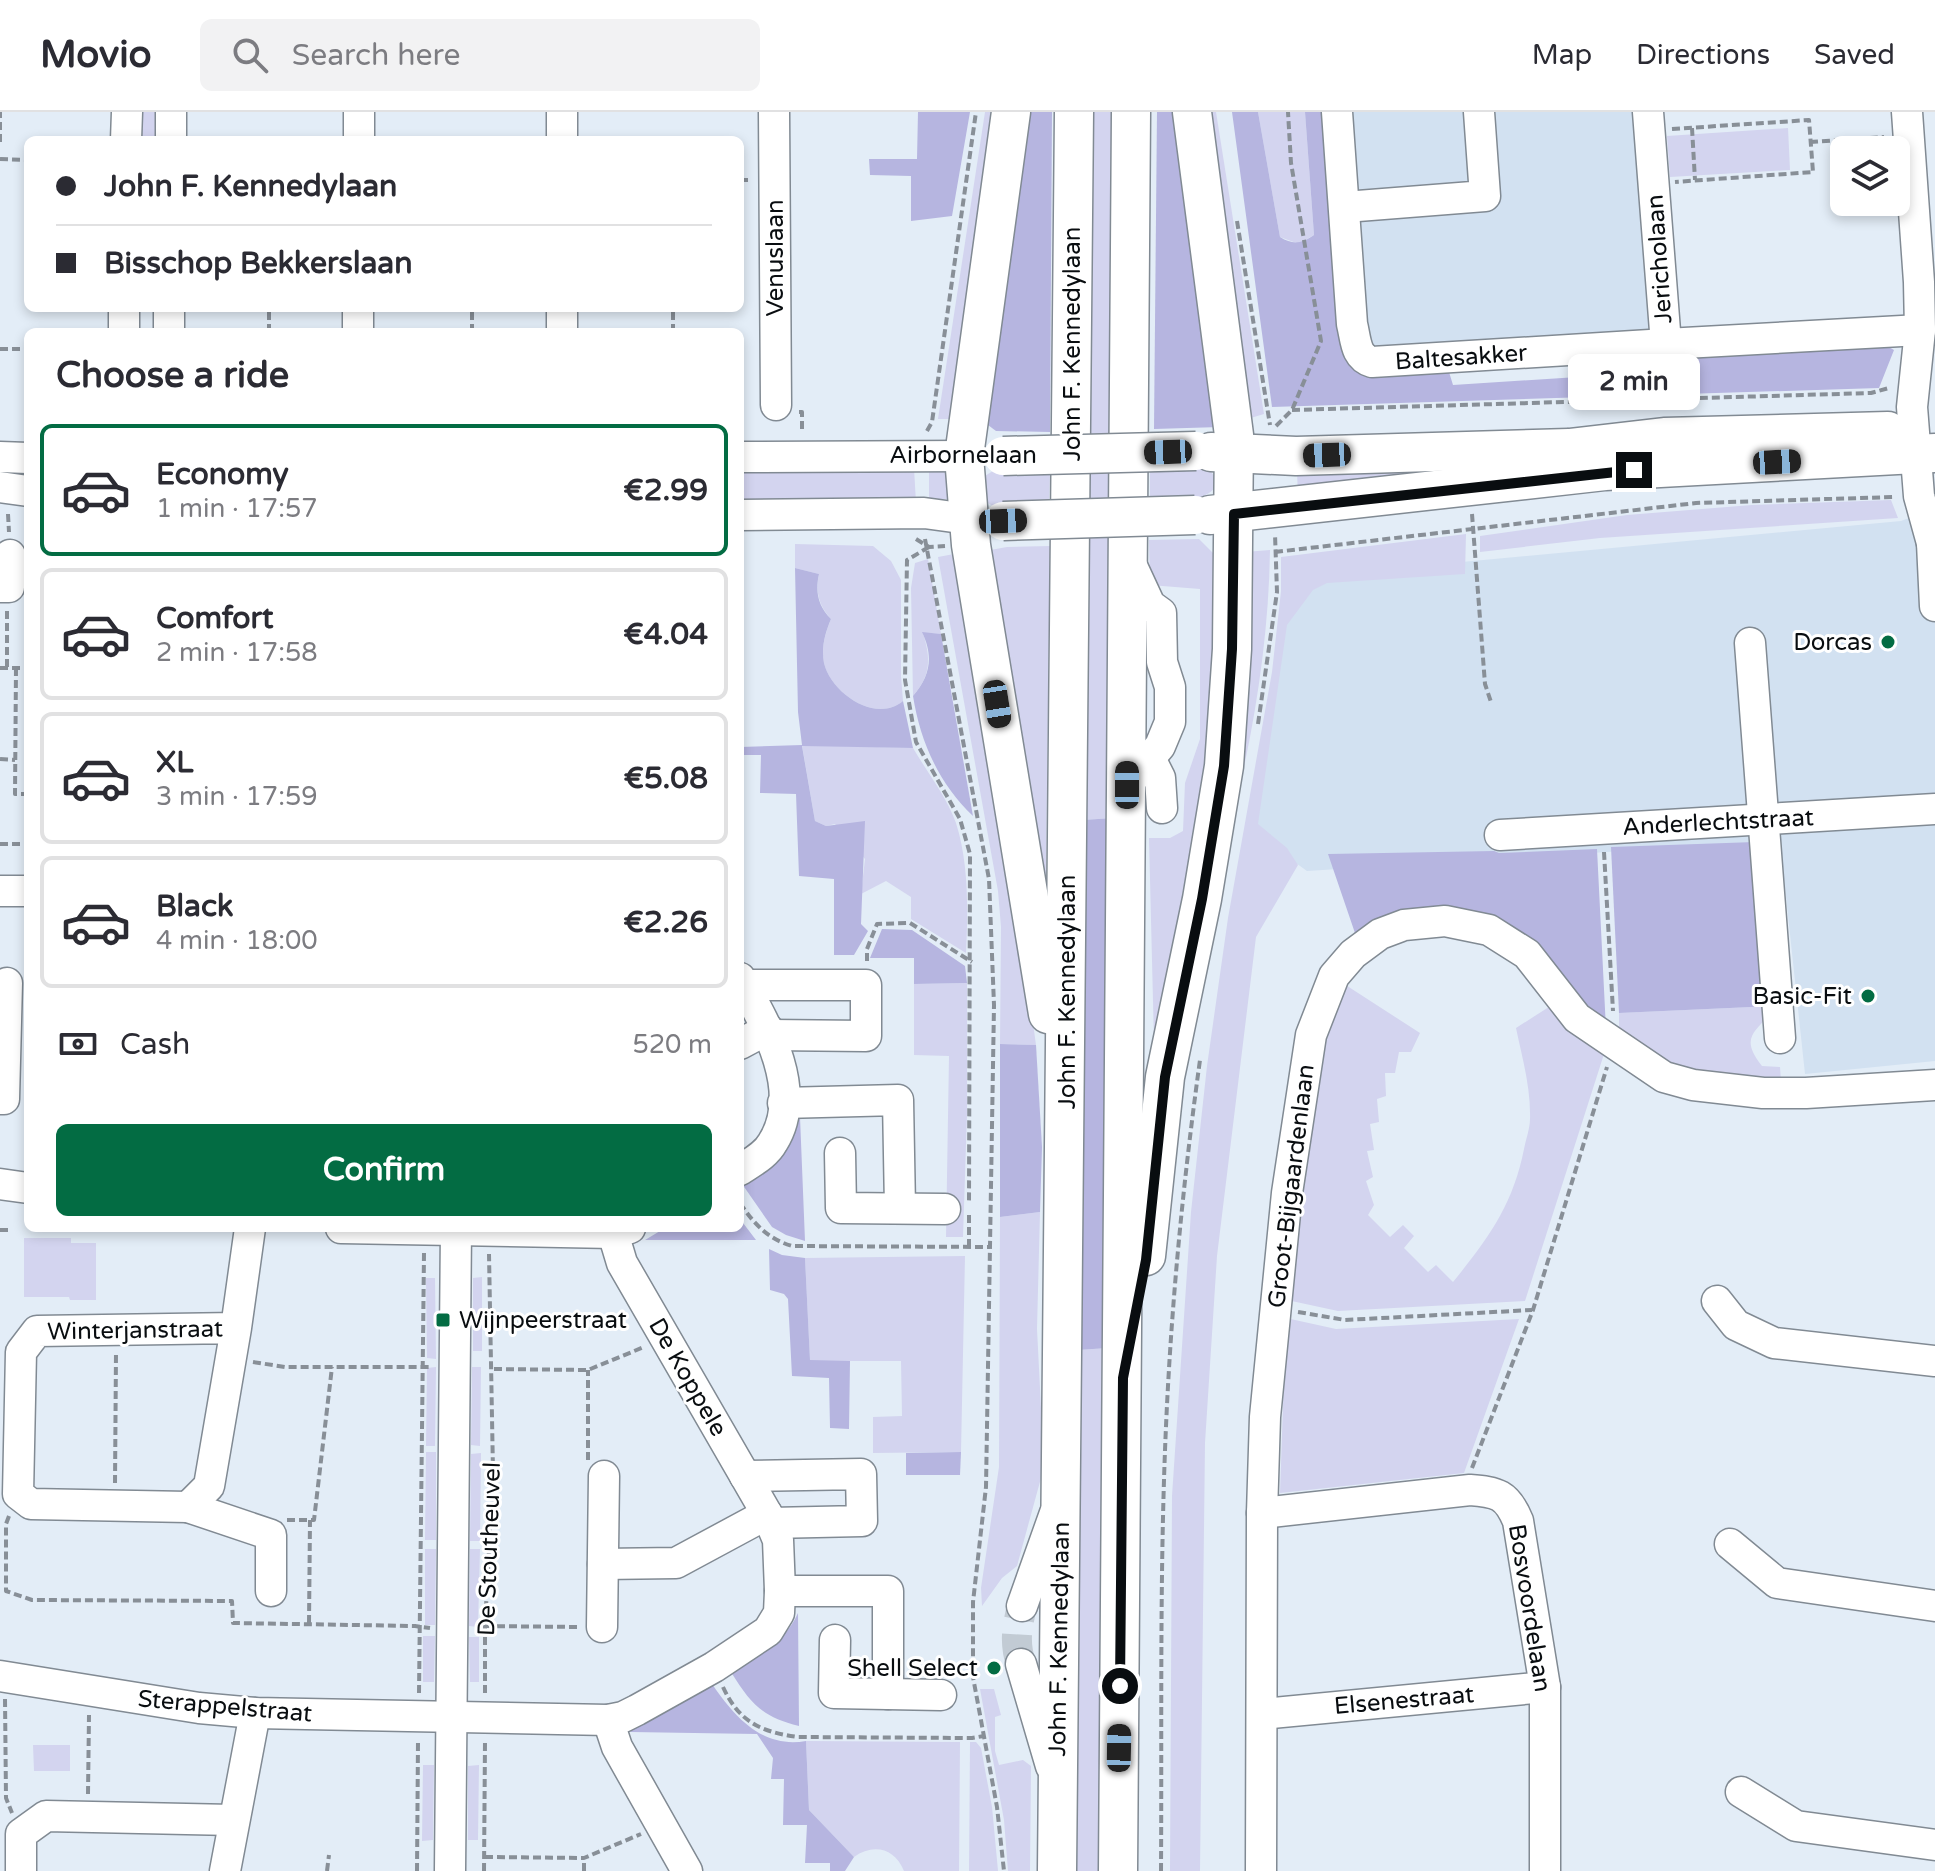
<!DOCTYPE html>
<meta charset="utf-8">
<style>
:root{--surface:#fff;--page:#f2f2f3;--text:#2b2b33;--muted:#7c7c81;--line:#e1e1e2;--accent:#036c43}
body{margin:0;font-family:"Varela Round",sans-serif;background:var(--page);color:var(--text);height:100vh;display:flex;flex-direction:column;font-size:30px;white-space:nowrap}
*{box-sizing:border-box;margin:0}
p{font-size:26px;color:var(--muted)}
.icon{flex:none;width:44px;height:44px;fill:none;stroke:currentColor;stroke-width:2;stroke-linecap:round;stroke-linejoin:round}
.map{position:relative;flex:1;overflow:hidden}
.drawer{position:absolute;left:24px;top:216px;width:720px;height:904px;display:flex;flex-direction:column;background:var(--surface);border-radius:12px;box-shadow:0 4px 12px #0003}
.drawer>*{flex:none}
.hud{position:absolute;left:24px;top:24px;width:720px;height:176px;border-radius:12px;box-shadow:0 4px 12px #0003;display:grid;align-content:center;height:176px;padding:0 32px;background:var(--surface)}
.controls{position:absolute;left:1830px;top:24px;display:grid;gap:16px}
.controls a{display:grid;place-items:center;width:80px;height:80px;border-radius:12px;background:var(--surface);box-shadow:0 4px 12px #0003;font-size:40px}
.end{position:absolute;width:36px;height:36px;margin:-18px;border:10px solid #090d10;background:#fff;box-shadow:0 0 0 4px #fff}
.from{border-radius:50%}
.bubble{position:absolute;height:56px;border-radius:12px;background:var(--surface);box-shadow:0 4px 12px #0003;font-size:26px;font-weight:700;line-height:56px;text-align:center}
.car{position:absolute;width:24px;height:48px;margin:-24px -12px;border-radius:10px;box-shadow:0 0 6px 2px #0007;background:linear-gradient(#222 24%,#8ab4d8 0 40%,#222 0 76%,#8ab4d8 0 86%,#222 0)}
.hud b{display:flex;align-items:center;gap:28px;height:76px;font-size:30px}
.hud b+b{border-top:2px solid var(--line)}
.hud i{width:20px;height:20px;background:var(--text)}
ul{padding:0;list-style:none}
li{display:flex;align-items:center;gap:24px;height:132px;margin:0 16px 12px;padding:0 16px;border:4px solid var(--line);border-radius:12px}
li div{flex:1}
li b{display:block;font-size:30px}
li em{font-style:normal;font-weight:700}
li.active{border-color:var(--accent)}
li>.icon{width:72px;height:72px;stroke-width:1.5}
h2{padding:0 32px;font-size:36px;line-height:96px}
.pay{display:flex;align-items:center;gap:20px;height:88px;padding:0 32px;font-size:30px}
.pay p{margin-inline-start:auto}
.action{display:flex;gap:16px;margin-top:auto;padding:16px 32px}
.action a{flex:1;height:92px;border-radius:12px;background:var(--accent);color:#fff;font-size:32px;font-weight:700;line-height:92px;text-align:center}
header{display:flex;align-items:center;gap:48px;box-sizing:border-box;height:112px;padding:0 40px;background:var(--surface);border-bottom:2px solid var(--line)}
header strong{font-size:38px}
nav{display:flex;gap:44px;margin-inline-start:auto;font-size:28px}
.search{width:560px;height:72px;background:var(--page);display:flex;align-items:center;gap:20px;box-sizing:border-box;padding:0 28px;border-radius:12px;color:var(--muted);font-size:30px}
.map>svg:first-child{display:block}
</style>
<header>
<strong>Movio</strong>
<div class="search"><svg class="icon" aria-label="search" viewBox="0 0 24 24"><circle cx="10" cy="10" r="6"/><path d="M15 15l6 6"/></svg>Search here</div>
<nav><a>Map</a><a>Directions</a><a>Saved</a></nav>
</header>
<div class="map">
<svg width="1935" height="1759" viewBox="0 0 1935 1759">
<rect width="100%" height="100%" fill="#e3edf7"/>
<g fill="#d2e1f1">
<polygon points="1346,0 1644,0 1661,225 1370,241"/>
<polygon points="1935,396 1935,949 1805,962 1780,729 1307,759 1254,721 1288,496 1323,463 1901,409"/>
</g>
<g fill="#d3d4ef">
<rect x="131" y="0" width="33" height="28"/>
<polygon points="985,0 1002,0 962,307 938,307"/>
<polygon points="1086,0 1121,0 1113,706 1083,708"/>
<polygon points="1204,0 1216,0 1264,302 1244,308"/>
<polygon points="1258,0 1305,0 1314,123 1299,132 1280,125"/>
<polygon points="1788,16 1790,58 1670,65 1667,24"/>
<polygon points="1555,349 1298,386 1297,359"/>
<polygon points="929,352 954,353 953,387 929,387"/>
<polygon points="740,355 914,356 916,391 740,389"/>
<path d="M1208,356L1215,365V375C1203,393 1169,387 1150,387V357Z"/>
<polygon points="993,359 1050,361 1049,390 993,394 983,388 983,365"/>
<polygon points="1891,388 1898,406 1600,426 1480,440 1480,424 1627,403 1752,393"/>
<polygon points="1466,422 1465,462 1327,471 1313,478 1287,513 1258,712 1287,736 1298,753 1256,825 1217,1144 1205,1331 1200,1759 1170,1759 1172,1384 1191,1100 1207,954 1228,806 1272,560 1281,479 1281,445"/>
<polygon points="1199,427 1213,441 1221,441 1221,598 1154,930 1149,726 1170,726 1183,719 1185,671 1200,627 1200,477 1150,473 1149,428"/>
<path d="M795,432L873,434L891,449L901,468V564L903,589C876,612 831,581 824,551C821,536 825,522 831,507C819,494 815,480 819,462L795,456Z"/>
<polygon points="1050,434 1045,828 985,439 1007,435"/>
<path d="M1270,438C1269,511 1259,584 1244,655L1239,652L1245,440Z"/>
<polygon points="954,442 1028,875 1036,933 1000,932 1001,815 998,779 938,445"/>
<path d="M928,447L941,522L923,521C931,547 931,563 913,584L911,476L915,451Z"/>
<path d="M802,633L913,636C927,660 947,685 956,711C969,752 968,799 966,841L911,807V785L886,769L861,782L865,747L835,712L826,714L815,709Z"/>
<path d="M1341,870L1420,921L1411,940H1399L1395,961H1385L1386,984L1377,987L1379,1010L1370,1012L1374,1038L1367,1039L1373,1065L1366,1069L1374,1093L1368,1103L1390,1125L1403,1113L1414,1124L1404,1136L1428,1160L1436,1153L1453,1170C1488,1127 1513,1093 1524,1037C1526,1027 1530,1016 1530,1007C1531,976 1522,945 1516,916L1552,893L1567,913L1604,942L1525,1189L1338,1199L1287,1188L1323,903Z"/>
<polygon points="967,871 967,1002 963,1125 946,1125 949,944 914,943 914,872"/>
<path d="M1774,894C1761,920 1736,921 1762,954L1780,955L1781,970L1695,959L1670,951L1619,925V901Z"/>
<polygon points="1040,1100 1037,1217 1044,1355 1017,1454 1002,1466 982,1494 981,1476 999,1355 1000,1105"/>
<polygon points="24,1126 71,1126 71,1131 96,1131 96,1188 70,1188 69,1185 24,1185"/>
<polygon points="965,1144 961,1340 873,1341 873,1305 902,1304 901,1249 810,1249 805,1146"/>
<polygon points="482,1165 482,1239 473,1239 473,1166"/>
<polygon points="426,1166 435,1166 436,1247 427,1246"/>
<polygon points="1286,1206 1336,1217 1519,1207 1464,1361 1280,1381"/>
<polygon points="1108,1236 1105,1759 1075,1759 1078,1238"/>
<polygon points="436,1255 435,1334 426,1334 427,1256"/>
<polygon points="472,1255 481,1255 480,1334 471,1333"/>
<polygon points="426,1340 436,1340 436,1428 425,1428"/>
<polygon points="481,1341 480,1429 470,1429 471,1342"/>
<polygon points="425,1437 436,1437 435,1513 425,1513"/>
<polygon points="470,1437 480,1437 478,1515 469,1514"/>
<polygon points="423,1524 435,1524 434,1570 423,1570"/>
<polygon points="469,1525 479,1525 479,1570 470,1570"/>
<polygon points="980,1577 994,1577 1001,1603 995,1605 995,1639 999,1653 1023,1648 1031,1654 1030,1759 1008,1759 1004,1708"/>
<path d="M806,1629L960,1630L959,1759H904C895,1736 873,1731 854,1745L809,1698Z"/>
<polygon points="970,1630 976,1630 981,1636 992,1695 998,1759 969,1759"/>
<polygon points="33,1633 70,1633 70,1659 34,1659"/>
<polygon points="423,1653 434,1653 433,1728 422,1729"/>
<polygon points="479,1653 478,1728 468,1728 468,1654"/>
</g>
<g fill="#b6b5e0">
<polygon points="918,0 970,0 952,104 911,109 911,64 870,63 869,47 917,47"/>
<polygon points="1023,0 1052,0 1050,320 996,319 980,307"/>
<polygon points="1157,0 1180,0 1220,315 1154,317"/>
<path d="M1232,0H1258L1280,125C1293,133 1301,132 1314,123L1305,0H1324L1343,235L1449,260L1453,273L1639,261L1637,246L1885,233L1894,238L1879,276L1272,295Z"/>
<path d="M795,456L819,462C815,480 818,494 831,507C825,521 821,536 824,551C831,581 876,612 903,589L913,636L802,634L815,709L826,714L865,709L861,812L868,819L854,843H834V767L799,764L796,682L760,681L761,643H740V635L802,633L798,600Z"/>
<path d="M922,520L941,522L973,704C939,672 920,629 913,584C930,564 934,545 922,520Z"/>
<polygon points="1113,706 1108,1236 1078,1238 1083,708"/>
<polygon points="1755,730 1774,894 1619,901 1611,735"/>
<polygon points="1597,737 1606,917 1488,804 1446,795 1356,824 1328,742 1494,739 1499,741"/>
<polygon points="882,817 912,818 965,854 967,871 914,872 914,846 870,846"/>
<polygon points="1000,932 1036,933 1042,1035 1040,1100 1000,1105"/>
<path d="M800,1005L805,1129L786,1123L772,1115L740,1069C768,1051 792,1038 800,1005Z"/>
<polygon points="740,1107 756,1128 645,1128 665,1116 740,1116"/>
<polygon points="769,1137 782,1143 805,1146 810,1248 850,1249 849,1317 830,1316 829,1266 792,1264 788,1187 784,1182 770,1178"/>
<polygon points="961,1340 960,1363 906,1363 906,1341"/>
<path d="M798,1501L799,1614C762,1605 751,1592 731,1560C757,1542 785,1531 798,1501Z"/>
<path d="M710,1569C733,1603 761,1637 806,1629L809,1698L854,1745L845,1759H830V1751H805L807,1713H783L784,1667H771L773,1646L757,1622L631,1620L630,1615Z"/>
</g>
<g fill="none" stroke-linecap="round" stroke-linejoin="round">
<path stroke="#c2cbd4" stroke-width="30" stroke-dasharray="30 15" stroke-linecap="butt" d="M1021,1552C1014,1530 1017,1516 1022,1494"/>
<g stroke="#818a93" stroke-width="33">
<g id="minor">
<polyline points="562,0 562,28"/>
<polyline points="774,0 776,293"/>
<path d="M1337,0L1352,212C1356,228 1355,245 1372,250L1666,232"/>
<polyline points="1648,0 1666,232 1920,218"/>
<polyline points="1907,0 1919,170 1920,218 1912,295 1919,384 1932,431"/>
<polyline points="126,28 127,0"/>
<polyline points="171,28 171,0"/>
<polyline points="359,28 359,0"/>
<polyline points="1345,95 1485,84 1479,0"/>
<polyline points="124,220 124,196"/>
<polyline points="169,220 169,196"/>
<polyline points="358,220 358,196"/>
<polyline points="562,220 562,196"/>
<polyline points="0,345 28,346"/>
<polyline points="740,345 964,344"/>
<polyline points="0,375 28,379"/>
<polyline points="740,403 924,401 968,407"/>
<polyline points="1935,413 1932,431 1935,494"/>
<polyline points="0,475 9,475 10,443"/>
<polyline points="1750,531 1780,926"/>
<polyline points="1150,646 1160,666 1162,696"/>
<polyline points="1127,673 1160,634 1170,610 1170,575 1162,550 1161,501 1150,493 1131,452"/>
<polyline points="1500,723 1935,697"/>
<polyline points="0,779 28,779"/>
<path d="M740,866C765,911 805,979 773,1030C766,1043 752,1050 740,1058"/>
<polyline points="744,873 866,873 866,924 770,923"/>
<polyline points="740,932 768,917"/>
<polyline points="0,987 4,987 7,871"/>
<polyline points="783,991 898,988 900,1096"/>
<polyline points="840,1041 841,1096 945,1097"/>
<polyline points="0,1072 28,1076"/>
<polyline points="341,1116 613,1121 630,1116"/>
<polyline points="1717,1189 1736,1213 1774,1231 1935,1249"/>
<polyline points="236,1216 37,1219 21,1240 18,1382 31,1392 188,1395 209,1374 236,1216 250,1116"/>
<polyline points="745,1364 861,1362 862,1409 771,1411"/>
<polyline points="188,1395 271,1423 271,1479"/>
<path d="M1262,1401L1470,1378C1497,1380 1507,1382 1518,1409L1545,1575V1759"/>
<polyline points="1730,1432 1777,1471 1935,1494"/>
<polyline points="603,1452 676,1451 767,1402"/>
<polyline points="780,1479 888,1479 888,1582"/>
<polyline points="1022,1494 1055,1401"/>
<polyline points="602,1515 604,1364"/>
<polyline points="835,1528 834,1581 941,1583"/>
<polyline points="1021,1552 1051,1654"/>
<polyline points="0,1564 199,1596 255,1601 608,1608 623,1605 637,1598 714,1555 768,1519 779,1501 780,1479 778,1428 767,1402 622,1151 613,1121"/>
<polyline points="1262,1602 1545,1575"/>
<polyline points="608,1608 617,1635 687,1759"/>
<polyline points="1741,1680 1796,1714 1935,1733"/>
<polyline points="21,1759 21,1722 46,1704 233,1708"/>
<polyline points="225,1759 255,1601"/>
<polyline points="450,1759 456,1116"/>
<polyline points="1261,1759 1262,1401 1265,1305 1287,1081 1311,923 1334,864 1353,842 1380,822 1404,813 1445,809 1489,818 1527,842 1577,906 1664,965 1693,973 1763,981 1806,981 1935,973"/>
</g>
</g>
<g stroke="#818a93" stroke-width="41">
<g id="major">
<polyline points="1011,0 964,344 971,433 1048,902"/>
<polyline points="1211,340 1296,344 1569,336 1664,325 1888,319"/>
<polyline points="1210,403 1605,359 1935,341"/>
<polyline points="1146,1144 1165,965 1202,787 1224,654 1232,537 1234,323 1192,0"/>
<polyline points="1057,1759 1074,0"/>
<polyline points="1118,1759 1131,0"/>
</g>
</g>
<g stroke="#888f97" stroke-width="4" stroke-dasharray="8 4" stroke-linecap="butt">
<polyline points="1692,16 1695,68"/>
<polyline points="1672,17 1809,8 1813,60 1675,70"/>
<polyline points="0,30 0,0"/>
<polyline points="1810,30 1884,25"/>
<polyline points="0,47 28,48"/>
<polyline points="740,68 752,68"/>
<polyline points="1237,109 1270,313"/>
<polyline points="269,220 269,196"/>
<polyline points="472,220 472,196"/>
<polyline points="673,220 673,196"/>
<polyline points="0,237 28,237"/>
<polyline points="1292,298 1871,281 1889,276"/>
<polyline points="799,300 802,300 802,321"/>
<polyline points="1276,314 1292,298 1321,229 1291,51 1288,0"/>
<polyline points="927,319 932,310 976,0"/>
<polyline points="8,402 9,420"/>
<polyline points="1472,402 1485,572 1491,590"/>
<polyline points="916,427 929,435 945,434"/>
<polyline points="925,427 989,767 994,893 986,1375 973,1490 973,1565 997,1695 1004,1759"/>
<polyline points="929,435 907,448 905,568 916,630 960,707 970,742 969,1090"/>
<polyline points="1275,440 1696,391 1894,385"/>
<polyline points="7,499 7,556"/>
<polyline points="0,556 28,556"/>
<polyline points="16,556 15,682 28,682"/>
<polyline points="1258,612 1277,480 1275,422"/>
<polyline points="0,647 15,648"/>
<polyline points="0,732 28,732"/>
<polyline points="1604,740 1613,899"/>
<polyline points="867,849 867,837 877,812 910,811 972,850"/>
<path d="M740,1091C754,1112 768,1127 792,1134L990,1135"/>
<polyline points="0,1118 10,1118"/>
<polyline points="969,1135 969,1103"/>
<polyline points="1298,1200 1345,1208 1532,1198"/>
<polyline points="253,1250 285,1255 432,1255"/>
<polyline points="494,1257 588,1258 644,1235"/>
<polyline points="588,1348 588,1258"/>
<polyline points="1472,1356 1533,1198 1607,955"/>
<polyline points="115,1371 116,1240"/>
<polyline points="9,1404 6,1412 6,1479 32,1488 232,1489 233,1511 415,1514 430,1516"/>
<polyline points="287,1408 314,1408 332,1255"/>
<polyline points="309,1511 310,1408"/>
<polyline points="485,1514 579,1515"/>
<path d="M723,1575C739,1610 761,1620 798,1625L972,1626L984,1624"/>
<polyline points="419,1581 424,1141"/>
<polyline points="485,1581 485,1514 493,1360 489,1142"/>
<polyline points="5,1587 6,1686 12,1701"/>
<polyline points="88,1682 89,1603"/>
<polyline points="485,1745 584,1746 641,1722"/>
<polyline points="327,1759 329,1743"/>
<polyline points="417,1759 418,1629"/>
<polyline points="484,1759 485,1629"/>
<polyline points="584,1759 584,1746"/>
<path d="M1161,1759C1162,1597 1159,1435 1168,1274C1174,1165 1185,1056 1200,948"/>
</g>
<use href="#minor" stroke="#fff" stroke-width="30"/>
<use href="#major" stroke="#fff" stroke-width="38"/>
<g stroke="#818a93" stroke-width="41" stroke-linecap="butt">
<g id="major-bridge">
<polyline points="1003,344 1196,339"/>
<polyline points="1003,409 1195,403"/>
</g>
</g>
<use href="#major-bridge" stroke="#fff" stroke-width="38"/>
</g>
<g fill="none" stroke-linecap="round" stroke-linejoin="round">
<polyline stroke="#090d10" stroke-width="10" points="1120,1574 1123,1266 1146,1148 1165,965 1202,787 1224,654 1232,537 1234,402 1634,358"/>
</g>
<g fill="#036c43" stroke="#fff" stroke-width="3">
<circle cx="1888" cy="530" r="8"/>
<circle cx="1868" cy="884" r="8"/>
<rect x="435" y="1200" width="16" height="16" rx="4"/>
<circle cx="994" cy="1556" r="8"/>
</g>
<g text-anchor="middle" stroke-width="6" stroke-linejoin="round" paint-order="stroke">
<g font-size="24" fill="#090d10" stroke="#fff">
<text transform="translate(775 146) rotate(-90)" y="8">Venuslaan</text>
<text transform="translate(1659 147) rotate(-94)" y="8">Jericholaan</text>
<text transform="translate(1072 232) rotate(-90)" y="8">John F. Kennedylaan</text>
<text transform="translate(1461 245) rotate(-4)" y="8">Baltesakker</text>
<text x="963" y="351">Airbornelaan</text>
<text transform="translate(1718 710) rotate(-3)" y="8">Anderlechtstraat</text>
<text transform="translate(1067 880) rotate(-90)" y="8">John F. Kennedylaan</text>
<text transform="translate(1291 1074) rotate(-83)" y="8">Groot-Bijgaardenlaan</text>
<text transform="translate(135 1218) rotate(-1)" y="8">Winterjanstraat</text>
<text transform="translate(688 1265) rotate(60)" y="8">De Koppele</text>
<text transform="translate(489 1437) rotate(-88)" y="8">De Stoutheuvel</text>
<text transform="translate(1530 1496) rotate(81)" y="8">Bosvoordelaan</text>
<text transform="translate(1059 1527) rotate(-89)" y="8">John F. Kennedylaan</text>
<text transform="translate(1404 1588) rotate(-5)" y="8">Elsenestraat</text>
<text transform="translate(225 1594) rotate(5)" y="8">Sterappelstraat</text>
</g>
<g font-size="24" fill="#090d10" stroke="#fff" text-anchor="end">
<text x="1872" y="538">Dorcas</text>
<text x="1852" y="892">Basic-Fit</text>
<text x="459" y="1216" text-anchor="start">Wijnpeerstraat</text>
<text x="978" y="1564">Shell Select</text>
</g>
</g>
</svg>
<div class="controls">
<a><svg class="icon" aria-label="layers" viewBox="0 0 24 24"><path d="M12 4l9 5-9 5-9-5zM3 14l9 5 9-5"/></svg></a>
</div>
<i class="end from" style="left:1120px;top:1574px"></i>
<i class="end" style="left:1634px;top:358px"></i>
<div class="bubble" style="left:1568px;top:242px;width:132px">2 min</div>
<i class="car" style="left:1168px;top:340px;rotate:268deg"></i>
<i class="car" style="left:1327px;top:343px;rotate:268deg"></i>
<i class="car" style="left:1777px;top:350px;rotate:87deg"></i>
<i class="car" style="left:1003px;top:409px;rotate:88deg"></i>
<i class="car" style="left:997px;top:592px;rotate:171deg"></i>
<i class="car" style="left:1127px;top:673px;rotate:0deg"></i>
<i class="car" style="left:1119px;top:1636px;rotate:1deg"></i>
<div class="hud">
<b><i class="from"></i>John F. Kennedylaan</b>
<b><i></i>Bisschop Bekkerslaan</b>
</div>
<section class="drawer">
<h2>Choose a ride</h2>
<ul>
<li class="active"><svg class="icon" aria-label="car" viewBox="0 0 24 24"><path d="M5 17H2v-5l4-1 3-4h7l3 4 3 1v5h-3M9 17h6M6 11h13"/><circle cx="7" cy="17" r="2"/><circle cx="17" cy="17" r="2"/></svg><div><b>Economy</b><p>1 min · 17:57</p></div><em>€2.99</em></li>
<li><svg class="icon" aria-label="car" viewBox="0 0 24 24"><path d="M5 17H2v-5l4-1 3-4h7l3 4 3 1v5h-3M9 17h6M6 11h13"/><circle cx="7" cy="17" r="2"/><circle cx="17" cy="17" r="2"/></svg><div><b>Comfort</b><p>2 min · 17:58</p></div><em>€4.04</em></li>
<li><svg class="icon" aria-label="car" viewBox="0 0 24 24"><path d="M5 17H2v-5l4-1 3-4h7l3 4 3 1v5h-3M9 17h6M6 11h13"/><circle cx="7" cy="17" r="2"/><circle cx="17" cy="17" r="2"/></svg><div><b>XL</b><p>3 min · 17:59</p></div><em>€5.08</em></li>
<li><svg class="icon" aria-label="car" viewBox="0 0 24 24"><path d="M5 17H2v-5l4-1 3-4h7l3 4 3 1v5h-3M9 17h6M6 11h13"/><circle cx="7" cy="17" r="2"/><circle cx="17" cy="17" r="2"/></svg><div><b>Black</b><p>4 min · 18:00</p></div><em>€2.26</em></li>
</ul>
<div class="pay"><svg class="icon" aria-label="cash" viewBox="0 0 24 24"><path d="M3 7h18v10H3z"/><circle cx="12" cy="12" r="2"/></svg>Cash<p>520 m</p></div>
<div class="action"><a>Confirm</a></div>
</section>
</div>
